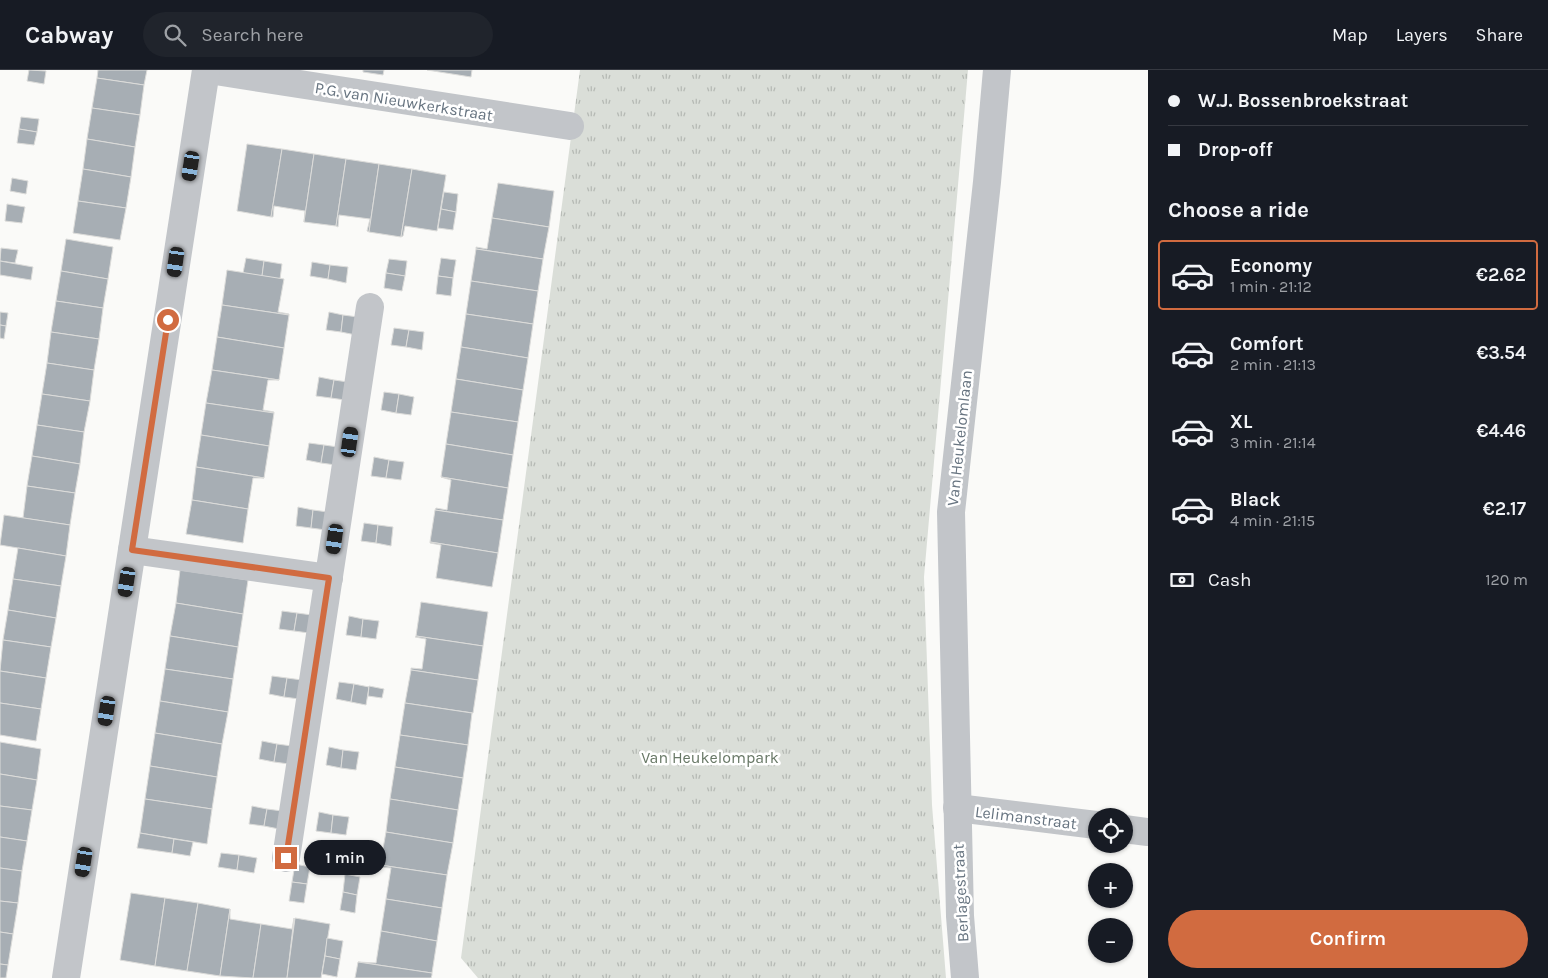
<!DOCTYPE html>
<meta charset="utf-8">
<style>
:root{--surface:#171b24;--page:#20242c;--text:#f1f3f6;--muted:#9ea1a6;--line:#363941;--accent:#d16b40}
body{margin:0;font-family:Karla,sans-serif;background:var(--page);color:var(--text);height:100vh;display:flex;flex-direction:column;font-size:19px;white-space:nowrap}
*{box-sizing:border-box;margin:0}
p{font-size:16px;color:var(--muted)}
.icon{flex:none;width:28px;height:28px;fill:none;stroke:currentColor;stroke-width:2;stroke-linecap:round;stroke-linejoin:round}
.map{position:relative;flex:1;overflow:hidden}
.details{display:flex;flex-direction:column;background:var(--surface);width:400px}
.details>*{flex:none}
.hud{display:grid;align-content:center;height:110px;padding:0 20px;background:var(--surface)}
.tools{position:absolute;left:1088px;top:738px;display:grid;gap:10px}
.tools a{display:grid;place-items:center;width:45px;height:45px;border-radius:50%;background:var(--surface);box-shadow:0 1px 4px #0004;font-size:25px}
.end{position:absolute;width:22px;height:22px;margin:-11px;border:6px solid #d16b40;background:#fff;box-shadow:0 0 0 2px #fff}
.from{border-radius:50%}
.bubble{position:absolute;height:35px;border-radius:18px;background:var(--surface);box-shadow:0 1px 4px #0004;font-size:16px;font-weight:600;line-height:35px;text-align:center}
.car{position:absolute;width:15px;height:30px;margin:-15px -8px;border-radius:6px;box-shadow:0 0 4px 1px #0007;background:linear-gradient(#222 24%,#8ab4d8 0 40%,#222 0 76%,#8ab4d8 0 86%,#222 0)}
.hud b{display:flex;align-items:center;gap:18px;height:48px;font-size:19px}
.hud b+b{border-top:1px solid var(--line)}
.hud i{width:12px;height:12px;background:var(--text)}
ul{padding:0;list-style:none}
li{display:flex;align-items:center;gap:15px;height:70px;margin:0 10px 8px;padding:0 10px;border:2px solid transparent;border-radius:5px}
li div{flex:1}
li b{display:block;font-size:19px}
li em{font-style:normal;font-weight:600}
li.active{border-color:var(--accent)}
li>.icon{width:45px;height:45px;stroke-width:1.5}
h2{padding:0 20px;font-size:22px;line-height:60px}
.pay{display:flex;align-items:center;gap:12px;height:55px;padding:0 20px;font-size:19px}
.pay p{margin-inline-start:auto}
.cta{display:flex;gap:10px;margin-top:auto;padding:10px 20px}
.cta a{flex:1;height:58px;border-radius:30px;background:var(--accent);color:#fff;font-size:20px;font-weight:600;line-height:58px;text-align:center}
header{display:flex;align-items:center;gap:30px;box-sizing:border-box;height:70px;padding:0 25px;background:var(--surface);border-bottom:1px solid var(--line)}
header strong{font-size:24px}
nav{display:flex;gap:28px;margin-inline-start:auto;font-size:18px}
.search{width:350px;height:45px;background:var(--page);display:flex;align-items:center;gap:12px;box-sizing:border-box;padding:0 18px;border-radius:28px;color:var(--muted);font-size:19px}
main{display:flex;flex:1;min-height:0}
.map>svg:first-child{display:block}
</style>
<header>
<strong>Cabway</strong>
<div class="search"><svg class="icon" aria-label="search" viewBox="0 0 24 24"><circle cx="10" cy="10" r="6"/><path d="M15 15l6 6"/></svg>Search here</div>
<nav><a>Map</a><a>Layers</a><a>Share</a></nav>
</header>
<main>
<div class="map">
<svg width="1148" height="908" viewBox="0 0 1148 908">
<defs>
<pattern id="park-tufts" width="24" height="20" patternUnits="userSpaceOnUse" patternTransform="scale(1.25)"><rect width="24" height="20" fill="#daded8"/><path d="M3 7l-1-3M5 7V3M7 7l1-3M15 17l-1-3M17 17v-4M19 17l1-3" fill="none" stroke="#b5b9b4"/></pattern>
</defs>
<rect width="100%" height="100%" fill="#fafaf8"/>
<polygon fill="url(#park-tufts)" points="580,0 968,0 924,507 932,735 946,908 478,908 461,888"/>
<g fill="#a7aeb4" stroke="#dcdcda">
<polygon points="29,0 46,1 44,14 27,11"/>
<polygon points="98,0 147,0 144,15 97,8"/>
<polygon points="363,0 384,0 383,5 363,2"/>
<polygon points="427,0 472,0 471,7"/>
<polygon points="97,8 144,15 140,45 92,38"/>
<polygon points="92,38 140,45 135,77 87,69"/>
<polygon points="21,47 39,49 37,62 19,59"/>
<polygon points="19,59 37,62 34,75 17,73"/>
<polygon points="87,69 135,77 131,107 83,99"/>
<polygon points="247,74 282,79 271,147 237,141"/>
<polygon points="282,79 314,84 304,152 305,141 274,136 273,147 271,147"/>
<polygon points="314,84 346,89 336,156 304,152"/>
<polygon points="346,89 379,94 369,162 367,161 370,149 339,145 338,157 336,156"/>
<polygon points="379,94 412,99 401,167 369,162"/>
<polygon points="83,99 131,107 126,138 78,131"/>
<polygon points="412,99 446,105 437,161 405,156 403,166 401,167"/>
<polygon points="12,108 28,111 26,124 10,121"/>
<polygon points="498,113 554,121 549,157 492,148"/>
<polygon points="444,122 458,124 456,142 441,139"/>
<polygon points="78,131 126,138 120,170 73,163"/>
<polygon points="7,134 25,137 22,153 5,151"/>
<polygon points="441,139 456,142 453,160 438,158"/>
<polygon points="492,148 549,157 543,189 476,179 476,177 487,179"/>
<polygon points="66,169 113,177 108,209 61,201"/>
<polygon points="1,178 18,180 15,193 0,191"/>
<polygon points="476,179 543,189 538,221 471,211"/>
<polygon points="246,188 264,191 262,206 243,203"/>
<polygon points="441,188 456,190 453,208 438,206"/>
<polygon points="389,189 407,191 405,206 386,203"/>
<polygon points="0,191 33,197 31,210 0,205"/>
<polygon points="264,191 282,194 280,209 262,206"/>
<polygon points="312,192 330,195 328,209 310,206"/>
<polygon points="330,195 348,197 346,213 328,209"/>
<polygon points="227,200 284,209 278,242 289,244 289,245 222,235"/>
<polygon points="61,201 108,209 103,238 56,231"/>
<polygon points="386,203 405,206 402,221 384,218"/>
<polygon points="438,206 453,208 451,226 436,224"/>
<polygon points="471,211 538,221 533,254 466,244"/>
<polygon points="56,231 103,238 99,269 51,262"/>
<polygon points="222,235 289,245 284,278 217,267"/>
<polygon points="0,242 8,243 6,256 0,255"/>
<polygon points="329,242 343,245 341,262 326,260"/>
<polygon points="466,244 533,254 528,288 461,277"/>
<polygon points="343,245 358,247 356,265 341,262"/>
<polygon points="0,255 6,256 4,269 0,268"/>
<polygon points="394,258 409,260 406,277 391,275"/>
<polygon points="409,260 424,262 422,280 406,277"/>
<polygon points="51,262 99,269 94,300 47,293"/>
<polygon points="217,267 284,278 279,310 212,300"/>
<polygon points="461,277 528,288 523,320 456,309"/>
<polygon points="47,293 94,300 90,331 42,324"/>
<polygon points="212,300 279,310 268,310 263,340 274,342 274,343 206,333"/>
<polygon points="319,307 334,310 331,328 316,326"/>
<polygon points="456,309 523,320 518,352 451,342"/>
<polygon points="334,310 348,312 345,330 331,328"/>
<polygon points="384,322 399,324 396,343 381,340"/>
<polygon points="42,324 90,331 84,362 37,355"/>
<polygon points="399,324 414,327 411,345 396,343"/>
<polygon points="206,333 274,343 269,376 201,365"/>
<polygon points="451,342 518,352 513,385 446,374"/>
<polygon points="37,355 84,362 80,394 32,386"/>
<polygon points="201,365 269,376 264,408 196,397"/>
<polygon points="309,373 324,375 321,393 306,390"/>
<polygon points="446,374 513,385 508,418 441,407"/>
<polygon points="324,375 338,377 336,395 321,393"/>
<polygon points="32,386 80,394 75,423 27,416"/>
<polygon points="374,387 389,390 386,408 371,406"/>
<polygon points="389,390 404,392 401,410 386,408"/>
<polygon points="196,397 264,408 253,408 248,439 192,430"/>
<polygon points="441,407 508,418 503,450 435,440 436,438 447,440 451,410"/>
<polygon points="27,416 75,423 70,455 23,448"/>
<polygon points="192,430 248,439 243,473 186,464"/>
<polygon points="298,437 313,440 311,458 296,456"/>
<polygon points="313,440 328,442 326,460 311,458"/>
<polygon points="435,440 503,450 498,483 430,472"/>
<polygon points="4,445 70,455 66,486 0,475"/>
<polygon points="364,453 378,455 376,473 361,471"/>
<polygon points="378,455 393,457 391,476 376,473"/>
<polygon points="430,472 498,483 492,517 436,508 441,475 430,473"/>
<polygon points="18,478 66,486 61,516 13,509"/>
<polygon points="180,500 248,510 243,544 176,533"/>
<polygon points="13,509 61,516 56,548 8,540"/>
<polygon points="421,532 488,542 483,576 416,566"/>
<polygon points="176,533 243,544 238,577 170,566"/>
<polygon points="8,540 56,548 51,577 3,570"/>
<polygon points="282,541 297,543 294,561 279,559"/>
<polygon points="297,543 312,545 309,563 294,561"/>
<polygon points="349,546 363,549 361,567 346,565"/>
<polygon points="363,549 379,551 376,569 361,567"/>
<polygon points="170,566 238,577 233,609 165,599"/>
<polygon points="416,566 483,576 478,610 411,600 411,598 422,599 426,569 415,567"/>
<polygon points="3,570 51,577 46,608 0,601"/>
<polygon points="165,599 233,609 228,642 160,631"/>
<polygon points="411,600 478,610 473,643 405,633"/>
<polygon points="0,601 46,608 41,639 0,633"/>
<polygon points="272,606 287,608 284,627 269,624"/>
<polygon points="287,608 302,610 299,629 284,627"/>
<polygon points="339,612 354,614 351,632 336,629"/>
<polygon points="354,614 369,617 366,635 351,632"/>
<polygon points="369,616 384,619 382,628 368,626"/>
<polygon points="160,631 228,642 222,674 155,663"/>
<polygon points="0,633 41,639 36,671 0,665"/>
<polygon points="405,633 472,643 468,675 400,665"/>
<polygon points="155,663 222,674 217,707 150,696"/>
<polygon points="400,665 468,675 463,708 395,697"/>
<polygon points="262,671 277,674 274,692 259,689"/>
<polygon points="0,672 41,679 37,710 0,704"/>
<polygon points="277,674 292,676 289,694 274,692"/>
<polygon points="329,677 343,680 341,698 326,695"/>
<polygon points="343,680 359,682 356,700 341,698"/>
<polygon points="150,696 217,707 212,739 145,729"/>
<polygon points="395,697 463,708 458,740 390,729"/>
<polygon points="0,704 37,710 32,740 0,736"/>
<polygon points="145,729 212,739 207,774 140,763"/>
<polygon points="390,729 458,740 453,773 386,762"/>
<polygon points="0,736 32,740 27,771 0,767"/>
<polygon points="252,736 267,739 264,756 249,754"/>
<polygon points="267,739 282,741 279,759 264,756"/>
<polygon points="319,742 333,745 331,763 316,761"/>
<polygon points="333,745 349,747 346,765 331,763"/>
<polygon points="386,762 453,773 447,805 380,795"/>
<polygon points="140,763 174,769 172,783 137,778"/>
<polygon points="0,767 27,771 22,801 0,798"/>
<polygon points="174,769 193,772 190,786 172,783"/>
<polygon points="221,783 239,785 237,800 218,797"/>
<polygon points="239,785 257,788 254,803 237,800"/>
<polygon points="295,794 310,797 307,814 292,812"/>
<polygon points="380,795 447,805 442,838 386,829 391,798 380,797"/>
<polygon points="0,798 22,801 18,833 0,831"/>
<polygon points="345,804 360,807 357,825 343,822"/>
<polygon points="292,812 307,814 304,833 289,831"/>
<polygon points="343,822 357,825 355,843 340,840"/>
<polygon points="131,823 165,828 155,896 120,890"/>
<polygon points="165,828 198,833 187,901 155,896"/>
<polygon points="386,829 442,838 437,871 381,861"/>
<polygon points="0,831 18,833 13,864 0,862"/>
<polygon points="198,833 230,839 220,906 187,901"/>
<polygon points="230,839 230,849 261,854 253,908 220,906"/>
<polygon points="294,848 287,908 253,908 261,854 292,859"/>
<polygon points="295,848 330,854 321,908 287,908"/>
<polygon points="381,861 437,871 432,903 358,892 376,893"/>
<polygon points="0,862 13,864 8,895 0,894"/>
<polygon points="327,868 343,871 340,889 325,886"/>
<polygon points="325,886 340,889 337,907 322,904"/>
<polygon points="358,892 432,903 432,905 431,908 355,908"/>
<polygon points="0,894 8,895 6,908 0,908"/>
</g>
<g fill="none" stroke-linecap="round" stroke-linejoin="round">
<g stroke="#c2c5c9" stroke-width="28">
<polyline points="209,0 570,56"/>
<polyline points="132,480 329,508"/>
<polyline points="957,738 1096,755"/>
<polyline points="1124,759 1148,762"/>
<polyline points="286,788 370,237"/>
<polyline points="66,908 206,0"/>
<polyline points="965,908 960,846 951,442 987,112 997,0"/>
</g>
</g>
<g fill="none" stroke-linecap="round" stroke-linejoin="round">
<polyline stroke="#d16b40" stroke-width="6" points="168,250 132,480 329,508 286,788"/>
</g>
<g text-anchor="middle" stroke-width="5" stroke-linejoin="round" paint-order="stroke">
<g font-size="16" fill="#677480" stroke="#fff">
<text transform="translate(404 31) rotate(9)" y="6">P.G. van Nieuwkerkstraat</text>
<text transform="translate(959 368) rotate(-84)" y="6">Van Heukelomlaan</text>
<text transform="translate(1026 747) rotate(7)" y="6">Lelimanstraat</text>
<text transform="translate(960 823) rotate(-93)" y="6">Berlagestraat</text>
</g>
<g font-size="16" fill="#687866" stroke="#fff">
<text x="710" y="693">Van Heukelompark</text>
</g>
</g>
</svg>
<div class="tools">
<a><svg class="icon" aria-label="locate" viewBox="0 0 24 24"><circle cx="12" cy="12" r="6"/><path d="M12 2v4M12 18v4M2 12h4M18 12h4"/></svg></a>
<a>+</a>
<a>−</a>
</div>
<i class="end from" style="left:168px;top:250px"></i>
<i class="end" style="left:286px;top:788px"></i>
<div class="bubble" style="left:304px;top:770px;width:82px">1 min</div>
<i class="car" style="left:191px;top:96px;rotate:189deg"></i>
<i class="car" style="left:176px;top:192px;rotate:188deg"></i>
<i class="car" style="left:350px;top:372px;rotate:8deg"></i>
<i class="car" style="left:335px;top:469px;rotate:188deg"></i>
<i class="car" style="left:127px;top:512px;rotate:189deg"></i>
<i class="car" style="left:107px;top:641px;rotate:189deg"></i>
<i class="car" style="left:84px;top:792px;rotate:189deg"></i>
</div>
<section class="details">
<div class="hud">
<b><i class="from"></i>W.J. Bossenbroekstraat</b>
<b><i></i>Drop-off</b>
</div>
<h2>Choose a ride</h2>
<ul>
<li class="active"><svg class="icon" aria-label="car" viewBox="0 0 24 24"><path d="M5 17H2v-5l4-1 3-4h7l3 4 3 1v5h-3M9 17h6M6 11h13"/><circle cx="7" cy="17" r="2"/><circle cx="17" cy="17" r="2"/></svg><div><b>Economy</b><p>1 min · 21:12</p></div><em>€2.62</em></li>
<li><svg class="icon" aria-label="car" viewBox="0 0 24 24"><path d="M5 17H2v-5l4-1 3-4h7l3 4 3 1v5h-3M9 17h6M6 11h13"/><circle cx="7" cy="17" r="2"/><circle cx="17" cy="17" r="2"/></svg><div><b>Comfort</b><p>2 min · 21:13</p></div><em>€3.54</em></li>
<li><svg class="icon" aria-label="car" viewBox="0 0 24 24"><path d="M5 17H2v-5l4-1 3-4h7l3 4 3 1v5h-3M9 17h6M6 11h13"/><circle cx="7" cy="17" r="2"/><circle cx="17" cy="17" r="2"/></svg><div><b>XL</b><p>3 min · 21:14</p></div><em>€4.46</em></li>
<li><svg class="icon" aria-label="car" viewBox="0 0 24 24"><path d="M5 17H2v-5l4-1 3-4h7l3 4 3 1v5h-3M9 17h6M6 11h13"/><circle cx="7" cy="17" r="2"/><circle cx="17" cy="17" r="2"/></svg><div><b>Black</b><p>4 min · 21:15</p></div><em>€2.17</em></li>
</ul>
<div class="pay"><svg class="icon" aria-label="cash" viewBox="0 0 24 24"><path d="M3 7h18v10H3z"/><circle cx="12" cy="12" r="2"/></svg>Cash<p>120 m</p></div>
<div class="cta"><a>Confirm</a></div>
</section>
</main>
